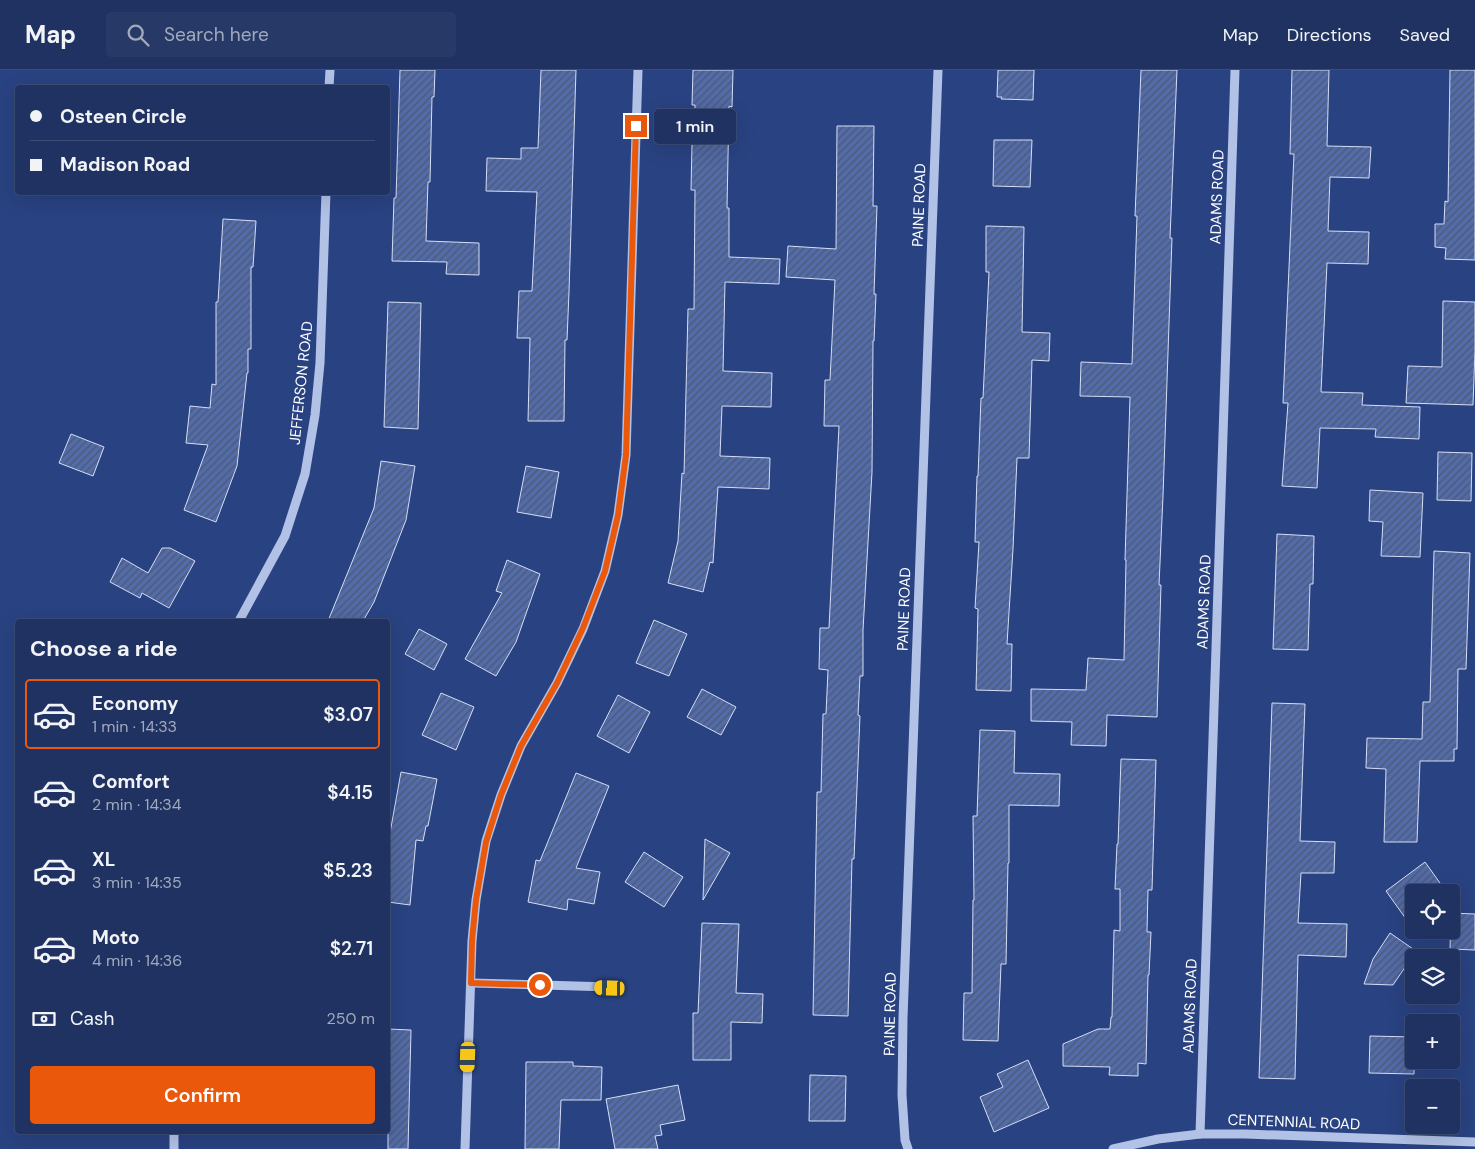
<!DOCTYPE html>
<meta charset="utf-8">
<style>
:root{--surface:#1f3261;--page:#273a67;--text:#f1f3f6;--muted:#a1aabd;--line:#3c4d76;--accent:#ea580c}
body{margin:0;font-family:"DM Sans",sans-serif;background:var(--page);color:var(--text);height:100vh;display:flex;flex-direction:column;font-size:19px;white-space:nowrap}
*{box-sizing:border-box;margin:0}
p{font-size:16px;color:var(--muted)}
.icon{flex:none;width:28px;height:28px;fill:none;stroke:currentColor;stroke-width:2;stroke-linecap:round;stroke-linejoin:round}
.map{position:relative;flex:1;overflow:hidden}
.details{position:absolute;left:15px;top:549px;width:375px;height:515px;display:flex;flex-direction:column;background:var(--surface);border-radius:5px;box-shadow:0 5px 20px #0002,0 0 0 1px var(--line)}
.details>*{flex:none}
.guide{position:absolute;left:15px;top:15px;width:375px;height:110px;border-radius:5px;box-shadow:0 5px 20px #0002,0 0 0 1px var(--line);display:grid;align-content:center;height:110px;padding:0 15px;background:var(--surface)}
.fabs{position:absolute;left:1405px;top:814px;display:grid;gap:10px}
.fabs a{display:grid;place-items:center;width:55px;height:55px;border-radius:5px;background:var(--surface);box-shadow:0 5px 20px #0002,0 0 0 1px var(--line);font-size:25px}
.end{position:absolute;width:22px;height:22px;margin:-11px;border:6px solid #ea580c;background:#fff;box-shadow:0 0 0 2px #fff}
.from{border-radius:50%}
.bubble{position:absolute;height:35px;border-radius:5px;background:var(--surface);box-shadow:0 5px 20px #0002,0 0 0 1px var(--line);font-size:16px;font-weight:600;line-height:35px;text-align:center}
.car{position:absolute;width:15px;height:30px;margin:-15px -8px;border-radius:6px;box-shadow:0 0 4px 1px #0007;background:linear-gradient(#f5c518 24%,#345 0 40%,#f5c518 0 76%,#345 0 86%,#f5c518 0)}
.guide b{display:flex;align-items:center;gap:18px;height:48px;font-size:19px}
.guide b+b{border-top:1px solid var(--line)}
.guide i{width:12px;height:12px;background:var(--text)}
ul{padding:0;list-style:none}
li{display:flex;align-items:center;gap:15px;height:70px;margin:0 10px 8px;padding:0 5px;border:2px solid transparent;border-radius:5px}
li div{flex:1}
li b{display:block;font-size:19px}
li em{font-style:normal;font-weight:600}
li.selected{border-color:var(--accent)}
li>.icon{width:45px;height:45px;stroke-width:1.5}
h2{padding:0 15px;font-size:22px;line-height:60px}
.pay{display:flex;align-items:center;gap:12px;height:55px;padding:0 15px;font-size:19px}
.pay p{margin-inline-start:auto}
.cta{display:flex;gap:10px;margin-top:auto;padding:10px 15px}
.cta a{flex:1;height:58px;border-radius:5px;background:var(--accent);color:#fff;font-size:20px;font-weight:600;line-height:58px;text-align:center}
header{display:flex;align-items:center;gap:30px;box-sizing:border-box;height:70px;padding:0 25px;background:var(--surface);border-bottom:1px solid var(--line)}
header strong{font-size:24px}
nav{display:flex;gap:28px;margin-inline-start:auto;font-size:18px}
.search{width:350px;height:45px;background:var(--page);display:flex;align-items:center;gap:12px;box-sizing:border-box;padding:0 18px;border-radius:5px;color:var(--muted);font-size:19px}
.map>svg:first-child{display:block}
</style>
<header>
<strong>Map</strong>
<div class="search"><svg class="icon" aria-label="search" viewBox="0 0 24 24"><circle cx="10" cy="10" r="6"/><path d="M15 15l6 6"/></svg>Search here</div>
<nav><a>Map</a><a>Directions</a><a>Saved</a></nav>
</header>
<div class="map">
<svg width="1475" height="1079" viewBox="0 0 1475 1079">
<defs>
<pattern id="building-hatch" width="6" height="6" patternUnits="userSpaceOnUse" patternTransform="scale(1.25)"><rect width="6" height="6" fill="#526ba9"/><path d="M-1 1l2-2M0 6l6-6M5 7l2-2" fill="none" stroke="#4e5871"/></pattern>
</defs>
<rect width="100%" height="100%" fill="#294281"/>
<g fill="url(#building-hatch)" stroke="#d5def5">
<polygon points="400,0 435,0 434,27 432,27 430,112 428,112 426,171 479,173 479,205 446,204 447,192 392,191 394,128 396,128"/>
<polygon points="541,0 576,0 569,222 567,270 565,270 564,351 528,351 530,268 517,268 519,221 532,221 537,122 486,121 487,88 521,89 521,78 538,78"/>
<polygon points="693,0 733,0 732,37 729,36 727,138 729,138 729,187 780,189 779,214 725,212 723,301 772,303 771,337 722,336 720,386 770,388 769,419 718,417 713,493 710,492 703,522 668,513 678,471 682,403 684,404 688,239 694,239 695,120 691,120 692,74 694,73 695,35 692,35"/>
<polygon points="998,0 1034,0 1033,30 1001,29 1002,27 997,27"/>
<polygon points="1141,0 1177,0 1170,168 1172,168 1163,426 1159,515 1161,515 1157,647 1107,645 1106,676 1071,675 1072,652 1031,651 1031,619 1086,620 1088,588 1124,590 1126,490 1125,490 1130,327 1080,326 1081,292 1132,294 1137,146 1135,146"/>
<polygon points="1292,0 1329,0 1327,76 1371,77 1369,108 1330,107 1328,161 1369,162 1368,194 1327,193 1321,322 1363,323 1362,335 1420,337 1419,369 1375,367 1376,359 1320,358 1317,418 1282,416 1288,333 1283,333 1294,84 1290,84"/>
<polygon points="1450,0 1475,0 1475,190 1445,189 1446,178 1435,177 1435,154 1444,154 1445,131 1448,132"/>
<polygon points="837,56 874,56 873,136 877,136 874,224 876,224 874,271 873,271 872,402 863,560 863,606 860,606 858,645 860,646 854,789 852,789 848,946 813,945 817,722 821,722 823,644 826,644 828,600 819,599 820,558 829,558 839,356 824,356 825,310 830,310 835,210 786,207 788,176 836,179"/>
<polygon points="994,70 1032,70 1030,117 993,116"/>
<polygon points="223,149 256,151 253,197 251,197 251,279 248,279 248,303 247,303 237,396 216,452 184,440 208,375 186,373 190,336 210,338 212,314 216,315 216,232 218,232"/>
<polygon points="986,156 1024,157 1022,262 1050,263 1049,291 1032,290 1029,388 1017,388 1013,479 1007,574 1012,574 1011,621 976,620 978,539 975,538 979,472 975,472 977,406 978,406 981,328 983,328 989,202 986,202"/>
<polygon points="1443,231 1475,232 1475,280 1473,335 1406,333 1408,296 1442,297"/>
<polygon points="388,232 421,233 418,359 384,357"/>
<polygon points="71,364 104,377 93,406 59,393"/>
<polygon points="1438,382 1472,383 1471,431 1437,430"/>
<polygon points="381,391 415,396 406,450 374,532 363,551 328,551 374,438"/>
<polygon points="526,396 559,402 551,448 517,442"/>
<polygon points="1370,420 1423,423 1420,487 1381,486 1383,452 1369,451"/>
<polygon points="1277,464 1314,466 1313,514 1310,514 1308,580 1273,579"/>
<polygon points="162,478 170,478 195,491 169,538 142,523 140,528 110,512 122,488 148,503"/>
<polygon points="1434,481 1470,483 1466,599 1458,599 1457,679 1454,679 1454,691 1420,691 1417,772 1384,772 1386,699 1366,698 1367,668 1422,669 1423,632 1430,632"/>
<polygon points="507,490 540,504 516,572 496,606 465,589 502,523 496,521"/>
<polygon points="654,550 687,564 669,606 636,593"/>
<polygon points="419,559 447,574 434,600 405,584"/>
<polygon points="702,619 736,637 721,665 687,647"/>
<polygon points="441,623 474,637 456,680 422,665"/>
<polygon points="618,625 650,642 629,683 597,666"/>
<polygon points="1272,633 1305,634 1300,771 1335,772 1334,803 1301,803 1298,853 1347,854 1346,887 1298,885 1295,1009 1259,1008"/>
<polygon points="980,660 1015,661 1014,703 1060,704 1059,736 1009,735 1009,793 1008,793 1006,894 1001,894 998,971 963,970 964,923 972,923 973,830 974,830 973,746 977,746"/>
<polygon points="1121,689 1156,690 1152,820 1148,820 1147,862 1151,862 1149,905 1148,905 1146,994 1138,993 1138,1006 1109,1005 1110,997 1063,996 1063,974 1098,959 1110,959 1111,947 1112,947 1114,860 1120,861 1120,819 1115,819 1117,774 1118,774"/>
<polygon points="401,702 437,709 428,756 426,756 423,771 416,770 410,835 388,832 388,774"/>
<polygon points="576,703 609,716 576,798 600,802 594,834 568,829 567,840 528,832 536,790 540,791"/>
<polygon points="705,769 730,783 703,830"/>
<polygon points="644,782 683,807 664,837 625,812"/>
<polygon points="1425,792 1445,820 1441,822 1414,822 1414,843 1406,849 1386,821"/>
<polygon points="1451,843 1475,844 1475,880 1450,879"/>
<polygon points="702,853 739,854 736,923 763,924 762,953 731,952 731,990 693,990 693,943 698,943"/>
<polygon points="1390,863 1416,881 1393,915 1364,914 1373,889"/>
<polygon points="388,959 411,960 408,1079 388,1079"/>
<polygon points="1370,966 1414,967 1414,1004 1369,1003"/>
<polygon points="1028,990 1049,1038 994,1062 980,1027 1003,1017 997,1004"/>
<polygon points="526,992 573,992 573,996 602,997 601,1030 561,1030 559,1079 525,1079"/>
<polygon points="810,1005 846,1006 845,1051 809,1051"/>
<polygon points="678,1015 685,1050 660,1055 662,1065 655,1066 658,1079 615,1079 606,1029"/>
</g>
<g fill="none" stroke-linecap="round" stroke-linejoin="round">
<g stroke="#b2c1e6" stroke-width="9">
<polyline points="329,18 330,0"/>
<polyline points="239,551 285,466 305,404 315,345 320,293 326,122"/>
<polyline points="471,913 610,917"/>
<polyline points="1200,1064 1235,0"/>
<polyline points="174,1079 174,1061"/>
<polyline points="465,1079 472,871 476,830 486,771 501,725 521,676 557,613 583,559 605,501 618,445 626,385 638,0"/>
<polyline points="908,1079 905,1070 902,1025 903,948 938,0"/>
<polyline points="1113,1079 1158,1069 1200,1064 1245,1064 1475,1072"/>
</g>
</g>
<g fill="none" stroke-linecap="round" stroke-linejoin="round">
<polyline stroke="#ea580c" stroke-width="6" points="540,915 471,913 472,871 476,830 486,772 491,756 501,725 521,676 557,613 583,558 605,501 618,445 626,385 636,56"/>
</g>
<g text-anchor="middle" stroke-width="4" stroke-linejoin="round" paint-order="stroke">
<g font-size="15" fill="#fff" stroke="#294281">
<text transform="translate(1217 127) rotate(-88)" y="5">ADAMS ROAD</text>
<text transform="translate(919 135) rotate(-88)" y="5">PAINE ROAD</text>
<text transform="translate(301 313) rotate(-84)" y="5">JEFFERSON ROAD</text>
<text transform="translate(1204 532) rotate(-88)" y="5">ADAMS ROAD</text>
<text transform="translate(904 539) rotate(-88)" y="5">PAINE ROAD</text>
<text transform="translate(1190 936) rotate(-88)" y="5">ADAMS ROAD</text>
<text transform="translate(890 944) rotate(-89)" y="5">PAINE ROAD</text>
<text transform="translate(1294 1052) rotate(2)" y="5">CENTENNIAL ROAD</text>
</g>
</g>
</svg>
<div class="fabs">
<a><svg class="icon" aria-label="locate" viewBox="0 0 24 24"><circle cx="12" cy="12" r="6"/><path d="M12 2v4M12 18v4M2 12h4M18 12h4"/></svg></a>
<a><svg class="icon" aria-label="layers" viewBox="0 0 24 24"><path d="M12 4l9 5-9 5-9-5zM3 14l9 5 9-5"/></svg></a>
<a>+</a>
<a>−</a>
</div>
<i class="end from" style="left:540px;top:915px"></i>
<i class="end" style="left:636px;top:56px"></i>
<div class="bubble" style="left:654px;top:39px;width:82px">1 min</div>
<i class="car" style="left:610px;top:918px;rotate:272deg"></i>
<i class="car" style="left:468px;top:987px;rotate:182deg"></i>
<div class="guide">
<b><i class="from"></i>Osteen Circle</b>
<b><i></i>Madison Road</b>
</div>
<section class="details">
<h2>Choose a ride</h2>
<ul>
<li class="selected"><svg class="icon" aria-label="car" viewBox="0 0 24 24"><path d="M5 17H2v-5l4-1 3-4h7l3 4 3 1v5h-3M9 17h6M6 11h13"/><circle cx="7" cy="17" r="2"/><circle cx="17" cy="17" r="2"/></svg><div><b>Economy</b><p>1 min · 14:33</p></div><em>$3.07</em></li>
<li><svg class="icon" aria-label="car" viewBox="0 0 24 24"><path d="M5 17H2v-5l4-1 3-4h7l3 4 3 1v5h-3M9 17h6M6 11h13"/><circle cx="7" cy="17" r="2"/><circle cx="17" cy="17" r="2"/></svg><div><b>Comfort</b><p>2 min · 14:34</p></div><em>$4.15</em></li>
<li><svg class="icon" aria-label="car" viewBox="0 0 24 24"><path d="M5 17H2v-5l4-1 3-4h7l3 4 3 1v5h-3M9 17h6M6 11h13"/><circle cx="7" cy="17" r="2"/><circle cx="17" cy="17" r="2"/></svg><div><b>XL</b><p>3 min · 14:35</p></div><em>$5.23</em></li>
<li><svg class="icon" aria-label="car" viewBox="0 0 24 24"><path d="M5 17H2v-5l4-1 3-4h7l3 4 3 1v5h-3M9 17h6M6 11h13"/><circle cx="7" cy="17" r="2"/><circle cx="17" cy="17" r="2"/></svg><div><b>Moto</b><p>4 min · 14:36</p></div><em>$2.71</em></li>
</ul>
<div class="pay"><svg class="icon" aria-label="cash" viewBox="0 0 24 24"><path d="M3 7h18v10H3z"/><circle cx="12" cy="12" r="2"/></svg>Cash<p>250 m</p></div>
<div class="cta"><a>Confirm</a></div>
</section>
</div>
